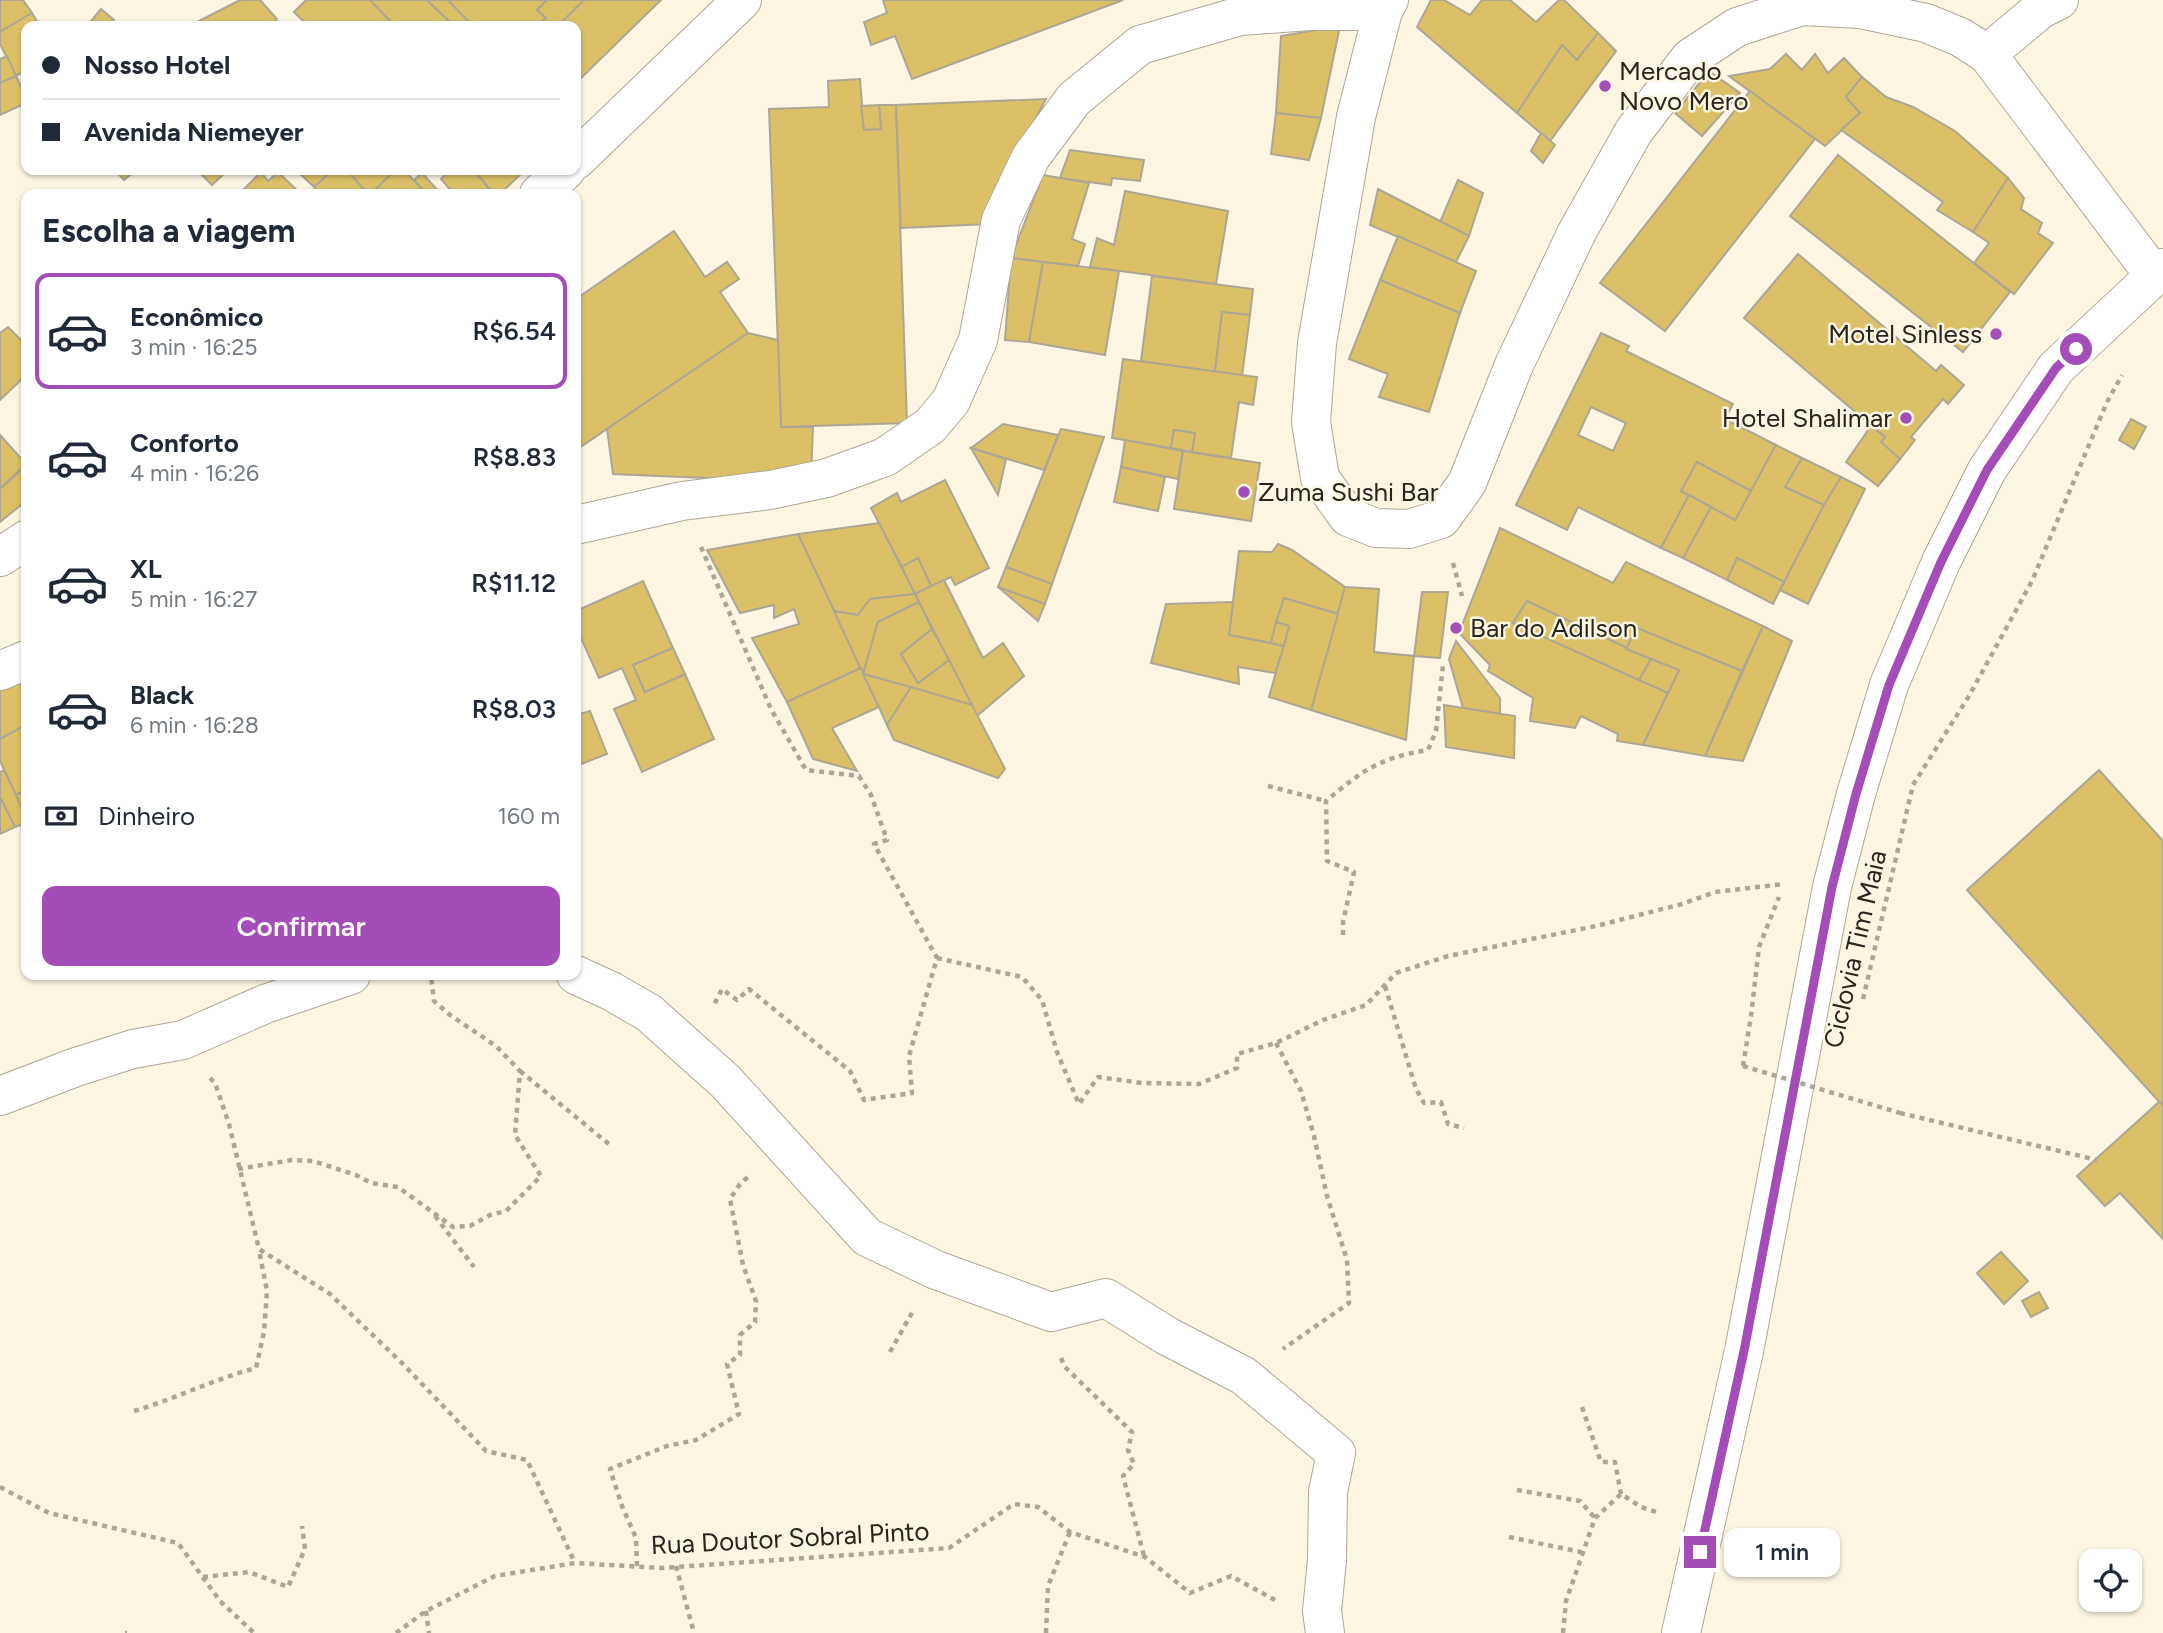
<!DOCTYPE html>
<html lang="pt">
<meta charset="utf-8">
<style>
:root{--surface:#fff;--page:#f2f2f3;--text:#1f2937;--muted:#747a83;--line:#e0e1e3;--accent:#a44cb8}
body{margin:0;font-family:Figtree,sans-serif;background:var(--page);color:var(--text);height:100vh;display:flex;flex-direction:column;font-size:26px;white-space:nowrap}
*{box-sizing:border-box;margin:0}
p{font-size:23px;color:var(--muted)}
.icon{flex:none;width:38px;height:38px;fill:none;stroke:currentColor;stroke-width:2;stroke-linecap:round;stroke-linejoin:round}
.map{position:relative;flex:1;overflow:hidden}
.sheet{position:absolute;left:21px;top:189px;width:560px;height:791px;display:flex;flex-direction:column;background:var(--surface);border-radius:14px;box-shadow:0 2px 5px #0004}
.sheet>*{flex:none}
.hud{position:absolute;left:21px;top:21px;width:560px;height:154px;border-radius:14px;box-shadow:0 2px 5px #0004;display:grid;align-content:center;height:154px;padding:0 21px;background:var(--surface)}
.controls{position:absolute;left:2079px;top:1549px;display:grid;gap:14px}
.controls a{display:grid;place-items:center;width:63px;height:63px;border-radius:14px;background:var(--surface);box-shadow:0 2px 5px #0004;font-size:35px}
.end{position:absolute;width:32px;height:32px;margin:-16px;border:9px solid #a44cb8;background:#fff;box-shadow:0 0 0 4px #fff}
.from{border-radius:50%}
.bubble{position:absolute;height:49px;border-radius:14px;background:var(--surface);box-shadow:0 2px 5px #0004;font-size:23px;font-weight:600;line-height:49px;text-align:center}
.hud b{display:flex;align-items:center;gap:24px;height:66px;font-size:26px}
.hud b+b{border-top:2px solid var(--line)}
.hud i{width:18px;height:18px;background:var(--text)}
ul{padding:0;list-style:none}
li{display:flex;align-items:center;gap:21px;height:116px;margin:0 14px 10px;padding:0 7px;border:4px solid transparent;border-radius:14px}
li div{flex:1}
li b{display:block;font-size:26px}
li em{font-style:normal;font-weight:600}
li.current{border-color:var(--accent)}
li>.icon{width:63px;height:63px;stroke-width:1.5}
h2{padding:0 21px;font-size:32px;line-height:84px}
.pay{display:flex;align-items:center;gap:18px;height:77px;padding:0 21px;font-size:26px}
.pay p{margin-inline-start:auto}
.button{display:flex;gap:14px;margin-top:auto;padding:14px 21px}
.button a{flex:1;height:80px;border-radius:14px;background:var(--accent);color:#fff;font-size:28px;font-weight:600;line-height:80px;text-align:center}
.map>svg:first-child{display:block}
</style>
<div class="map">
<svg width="2163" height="1633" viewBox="0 0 2163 1633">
<rect width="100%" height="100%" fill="#fbf5e2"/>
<g fill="#dbc067" stroke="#aca695" stroke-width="2" fill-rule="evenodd">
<polygon points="0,0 23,0 32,13 0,32"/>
<polygon points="240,0 260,0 277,19 271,26 202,26 197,22"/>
<polygon points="306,0 370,0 395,26 308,26 294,12"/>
<polygon points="370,0 427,0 454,26 395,26"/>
<polygon points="427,0 448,0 473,26 454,26"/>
<polygon points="448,0 547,0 537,10 546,18 537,26 473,26"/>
<polygon points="547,0 584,0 558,26 537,26 546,18 537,10"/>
<polygon points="584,0 661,0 576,83 576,26 558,26"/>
<polygon points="883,0 1123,0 912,79 895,36 871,45 864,22 887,13"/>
<polygon points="1431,0 1444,0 1470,15 1482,0 1510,0 1536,22 1559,0 1564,0 1598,33 1577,60 1562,45 1517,113 1417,27"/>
<polygon points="101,9 114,20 110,26 87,26"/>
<polygon points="32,13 40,26 26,26 26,70 16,76 0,44 0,32"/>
<polygon points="1340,26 1321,118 1276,113 1281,36"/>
<polygon points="1598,33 1616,51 1550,141 1517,113 1562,45 1577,60"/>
<polygon points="1786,54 1802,70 1815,54 1828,73 1844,58 1862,77 1846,97 1860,113 1825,146 1729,76 1770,69"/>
<polygon points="7,56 16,76 0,83 0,59"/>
<polygon points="1709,71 1740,93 1702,136 1675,113"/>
<polygon points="16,76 26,97 26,103 0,115 0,83"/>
<polygon points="1862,77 1886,97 1913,107 1955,131 2008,178 1973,232 1937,210 1943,202 1841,130 1860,113 1846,97"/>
<polygon points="860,79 864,130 881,129 879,105 896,105 907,423 781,427 769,109 829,107 828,81"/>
<polygon points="1750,91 1815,139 1665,331 1600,283"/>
<polygon points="1046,99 1005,175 988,224 901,228 896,105"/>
<polygon points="879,105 881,129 864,130 861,106"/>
<polygon points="1276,113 1321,118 1309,160 1271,154"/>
<polygon points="1541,133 1555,145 1543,163 1531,151"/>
<polygon points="1070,150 1144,160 1140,181 1112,178 1111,185 1060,178"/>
<polygon points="1838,155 2010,292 1963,352 1790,216"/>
<polygon points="115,170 136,170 124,180"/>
<polygon points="197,170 228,170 212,185"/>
<polygon points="299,170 333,170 314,187 297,171"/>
<polygon points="333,170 347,170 368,194 321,194 314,187"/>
<polygon points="347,170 395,170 371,194 368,194"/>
<polygon points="395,170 404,170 427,194 371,194"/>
<polygon points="449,170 473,170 494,194 454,194 441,179"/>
<polygon points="487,170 525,170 500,194 494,194 479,176"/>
<polygon points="261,172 268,181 278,172 301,194 239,194"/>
<polygon points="422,173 441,194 427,194 414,180"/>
<polygon points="1043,175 1089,183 1072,239 1085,244 1078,266 1011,258"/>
<polygon points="2008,178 2024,198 2021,209 2042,223 2038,233 2053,243 2014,294 1974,263 1989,243 1973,232"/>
<polygon points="1458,180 1483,193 1469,236 1440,222"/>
<polygon points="1378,189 1469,236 1456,262 1370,225"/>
<polygon points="1125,191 1228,211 1216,284 1090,267 1097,238 1114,245"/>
<polygon points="674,231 705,277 727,262 739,279 720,292 748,333 576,450 576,299"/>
<polygon points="1398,236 1476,271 1460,313 1380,280"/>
<polygon points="1798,254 1936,371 1941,365 1964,385 1948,404 1943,399 1911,437 1915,440 1900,459 1881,442 1885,437 1744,318"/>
<polygon points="1011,258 1043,262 1029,342 1005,340"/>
<polygon points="1043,262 1119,271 1105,355 1029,342"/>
<polygon points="1152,276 1253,289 1250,315 1222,312 1215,372 1141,361"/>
<polygon points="1380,280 1460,313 1429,412 1379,397 1388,374 1349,359"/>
<polygon points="1222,312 1250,315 1242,376 1215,372"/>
<polygon points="8,327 26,345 26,375 0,400 0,333"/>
<polygon points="748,333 778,340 781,427 813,427 811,477 777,481 613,474 607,429"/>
<path d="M1601,333L1629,346L1626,351L1733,404L1725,419L1776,445L1751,491L1697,462L1681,491L1689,495L1661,548L1578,507L1567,530L1516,505ZM1591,407L1626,423L1613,451L1578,435Z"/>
<polygon points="1123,359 1257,377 1253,405 1239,402 1231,458 1192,452 1195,433 1174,430 1171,448 1112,438"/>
<polygon points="2131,419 2146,427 2134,449 2119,440"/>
<polygon points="1003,424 1058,435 1044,470 971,448"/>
<polygon points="1871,426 1885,437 1881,442 1900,459 1878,486 1846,462"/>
<polygon points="1061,429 1104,437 1052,584 1006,567"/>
<polygon points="1174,430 1195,433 1192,452 1171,448"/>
<polygon points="0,435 26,464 0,489"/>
<polygon points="1125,440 1183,451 1178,479 1121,467"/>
<polygon points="1776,445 1802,458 1785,487 1824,505 1784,582 1737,558 1727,580 1683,558 1711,507 1735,520"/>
<polygon points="971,448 1006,459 998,495"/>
<polygon points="1183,451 1260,463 1251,521 1174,509"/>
<polygon points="1802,458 1841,477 1824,505 1785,487"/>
<polygon points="1697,462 1751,491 1735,520 1681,491"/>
<polygon points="26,466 26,501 0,522 0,489"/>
<polygon points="1121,467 1165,477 1158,511 1114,502"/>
<polygon points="1841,477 1865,489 1808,604 1780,590 1824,505"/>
<polygon points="945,480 989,568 955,585 951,577 931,586 918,558 902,567 871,508 897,493 901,502"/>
<polygon points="1689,495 1711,507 1683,558 1661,548"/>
<polygon points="879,523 915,594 870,599 858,615 834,611 798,534"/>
<polygon points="1500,528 1613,583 1626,562 1763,626 1742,671 1637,628 1626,649 1527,601 1513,623 1668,693 1643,745 1617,741 1618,734 1581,716 1575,728 1530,721 1533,698 1488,671 1490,665 1459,633"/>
<polygon points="798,534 861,668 787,702 752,638 799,624 794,609 774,618 774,605 740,613 707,550"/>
<polygon points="1278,544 1292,550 1345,587 1338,614 1284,598 1271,643 1229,635 1239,551 1272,552"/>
<polygon points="918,558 931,586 915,594 902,567"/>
<polygon points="1737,558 1784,582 1773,604 1727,580"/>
<polygon points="1006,567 1052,584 1045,604 998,587"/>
<polygon points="944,580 983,658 1003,643 1024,676 977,716 915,594"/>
<polygon points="643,581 673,648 633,665 645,692 685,674 714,739 642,772 614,709 636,700 622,668 599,678 576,627 576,611"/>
<polygon points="998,587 1045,604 1038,621"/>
<polygon points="1345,587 1379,589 1374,652 1414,656 1406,740 1311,710"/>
<polygon points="1422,592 1448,592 1440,658 1414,656"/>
<polygon points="915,594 919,602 878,622 863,674 834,611 858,615 870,599"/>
<polygon points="1284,598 1338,614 1311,710 1269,697 1289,626 1276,622"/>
<polygon points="1527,601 1651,659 1639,680 1513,623"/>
<polygon points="919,602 932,629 901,654 918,683 949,660 972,705 863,674 878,622"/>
<polygon points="1233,602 1229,635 1284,646 1275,673 1238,667 1239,684 1151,663 1166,604"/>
<polygon points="1276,622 1289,626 1284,646 1271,643"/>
<polygon points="1763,626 1792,641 1743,761 1705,756"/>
<polygon points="1637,628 1742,671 1705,756 1643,745 1679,670 1626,649"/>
<polygon points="932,629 949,660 918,683 901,654"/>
<polygon points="1456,641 1500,698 1500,714 1463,708 1449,659"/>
<polygon points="673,648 685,674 645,692 633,665"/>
<polygon points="1651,659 1679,670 1668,693 1639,680"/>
<polygon points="861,668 879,707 832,728 857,771 813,759 787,702"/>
<polygon points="26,674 26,725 0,739 0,687"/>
<polygon points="863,674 911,687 887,725 879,707"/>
<polygon points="911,687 972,705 1005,769 998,778 894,740 887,725"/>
<polygon points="1444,705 1515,716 1514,758 1446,747"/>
<polygon points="590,711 607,754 576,766 576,715"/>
<polygon points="26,725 26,790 16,795 0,761 0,739"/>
<polygon points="4,770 26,816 26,823 15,827 0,797 0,772"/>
<polygon points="2099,770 2163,841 2163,1106 1967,890"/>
<polygon points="26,790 26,814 25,815 16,795"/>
<polygon points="0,797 15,827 0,834"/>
<polygon points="2159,1102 2163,1106 2163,1239 2120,1193 2105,1206 2077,1176"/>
<polygon points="2001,1252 2028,1281 2004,1304 1977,1273"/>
<polygon points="2039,1292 2048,1308 2031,1317 2022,1301"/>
</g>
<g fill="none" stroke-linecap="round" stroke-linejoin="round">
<g stroke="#ada796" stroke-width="40">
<g id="street">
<polyline points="1389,0 1383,11 1356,117 1317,343 1311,422 1320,478 1348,517 1376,528 1409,529 1441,519 1467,483 1514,365 1577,232 1634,131 1690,58 1737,27 1802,6 1860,9 1926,23 1960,37 1987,54 2154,275"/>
<polyline points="1987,54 2041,9 2059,0"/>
<polyline points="576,160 742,0"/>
<polyline points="539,194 566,170"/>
<polyline points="576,525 682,501 770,490 827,478 885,457 930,426 951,401 978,340 1001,220 1031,157 1074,99 1140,45 1240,16 1310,11 1383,11"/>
<polyline points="0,557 26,540"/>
<polyline points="0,671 26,660"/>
<polyline points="576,975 611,991 649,1013 725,1081 867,1237 936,1270 1051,1312 1106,1298 1167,1336 1244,1376 1336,1453 1328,1492 1327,1560 1322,1611 1325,1633"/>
<polyline points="0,1096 76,1067 133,1049 183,1040 265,1004 351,975"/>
</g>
</g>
<g stroke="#ada796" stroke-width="40">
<polyline id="primary" points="1681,1633 1744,1351 1832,887 1856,794 1889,685 1941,562 1987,470 2056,368 2163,268"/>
</g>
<g stroke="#aba698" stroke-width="4.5" stroke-dasharray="5 5" stroke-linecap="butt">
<polyline points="701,547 771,709 806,770 859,776 871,795 887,840 874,844 937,958 909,1056 912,1093 864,1100 850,1071 749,989 737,1000 722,989 713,1007"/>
<polyline points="1453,563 1462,596"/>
<polyline points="1268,786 1326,801"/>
<path d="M1343,935V922L1354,872L1327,861L1326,801C1363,770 1379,758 1428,750L1436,731L1443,665"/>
<polyline points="937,958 1022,977 1042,1000 1057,1052 1079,1104 1098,1077 1142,1083 1199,1084 1237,1068 1237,1054 1276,1043 1323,1020 1366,1005 1396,973 1448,956 1596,926 1682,904 1715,892 1784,884"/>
<polyline points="1385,986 1416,1089 1424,1103 1441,1102 1448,1124 1464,1128"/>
<polyline points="1863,999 1913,785 1969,696 2032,581 2107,402 2122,375"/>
<polyline points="1276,1043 1301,1091 1314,1136 1327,1196 1347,1260 1349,1303 1283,1349"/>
<polyline points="1743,1066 1751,1016 1759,947 1779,897"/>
<polyline points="520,1071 610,1145"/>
<polyline points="210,1078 215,1083 229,1124 259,1249 330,1294 403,1364 486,1451 527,1460 575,1563"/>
<polyline points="1900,1113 2097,1160"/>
<polyline points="238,1169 292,1160 313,1161 356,1175 371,1183 398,1187 453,1227 470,1226 490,1215 506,1211 541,1176 515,1135 520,1071 496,1046 450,1015 434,1001 431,975"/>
<polyline points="435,1216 474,1267"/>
<polyline points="890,1352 913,1311"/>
<polyline points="1061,1358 1065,1367 1132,1432 1128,1450 1134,1464 1123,1476 1144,1556"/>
<polyline points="1582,1407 1601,1462 1615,1462 1621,1494"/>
<path d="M134,1411C175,1399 214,1379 256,1368L264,1332L267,1291L259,1250"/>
<polyline points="0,1487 49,1513 178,1543 220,1601 254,1633"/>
<polyline points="1517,1490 1580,1501 1595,1518"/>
<polyline points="1509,1537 1581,1552"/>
<polyline points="637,1566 636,1538 622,1506 610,1469 667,1446 696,1440 739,1414 727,1364 740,1355 740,1335 755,1322 756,1301 743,1265 730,1199 740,1184 749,1176"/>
<polyline points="676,1566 694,1633"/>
<polyline points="203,1577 249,1572 288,1587 305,1549 302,1526"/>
<polyline points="426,1611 429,1633"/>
<polyline points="125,1633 127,1633"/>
<polyline points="396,1633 426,1611 495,1576 575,1563 662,1568 949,1548 1014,1504 1038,1507 1070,1532 1145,1557 1190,1593 1231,1576 1275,1600"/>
<polyline points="1046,1633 1048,1586 1070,1532"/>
<polyline points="1563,1633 1566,1601 1595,1518 1621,1494 1641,1507 1659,1513"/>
</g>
<use href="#street" stroke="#fff" stroke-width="38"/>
<use href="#primary" stroke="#fff" stroke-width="38"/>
<polyline stroke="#aba698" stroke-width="4.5" stroke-dasharray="5 5" stroke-linecap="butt" points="1743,1066 1900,1113"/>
</g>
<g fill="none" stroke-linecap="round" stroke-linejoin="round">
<polyline stroke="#a44cb8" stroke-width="9" points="1700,1552 1744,1351 1832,887 1856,794 1889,685 1941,562 1987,470 2056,368 2076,349"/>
</g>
<g fill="#a44cb8" stroke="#fbf5e2" stroke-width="2.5">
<circle cx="1605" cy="86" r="7"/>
<circle cx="1996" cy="334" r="7"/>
<circle cx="1906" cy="418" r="7"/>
<circle cx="1244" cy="492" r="7"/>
<circle cx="1456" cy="628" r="7"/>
</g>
<g text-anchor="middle" stroke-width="5" stroke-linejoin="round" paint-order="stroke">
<g font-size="26" fill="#26241d" stroke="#fbf5e2" text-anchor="start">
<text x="1619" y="80">Mercado<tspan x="1619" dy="30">Novo Mero</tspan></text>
<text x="1982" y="343" text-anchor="end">Motel Sinless</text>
<text x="1892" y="427" text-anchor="end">Hotel Shalimar</text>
<text x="1258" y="501">Zuma Sushi Bar</text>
<text x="1470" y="637">Bar do Adilson</text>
</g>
<g font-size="26" fill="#26241d" stroke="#fbf5e2">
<text transform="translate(1855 949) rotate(-77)" y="9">Ciclovia Tim Maia</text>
<text transform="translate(790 1538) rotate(-3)" y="9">Rua Doutor Sobral Pinto</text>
</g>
</g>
</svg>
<div class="controls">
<a><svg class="icon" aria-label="locate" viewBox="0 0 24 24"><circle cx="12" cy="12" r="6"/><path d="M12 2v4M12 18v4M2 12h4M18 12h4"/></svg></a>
</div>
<i class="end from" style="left:2076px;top:349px"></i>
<i class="end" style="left:1700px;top:1552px"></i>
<div class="bubble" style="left:1724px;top:1528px;width:116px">1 min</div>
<div class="hud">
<b><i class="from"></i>Nosso Hotel</b>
<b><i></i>Avenida Niemeyer</b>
</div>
<section class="sheet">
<h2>Escolha a viagem</h2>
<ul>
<li class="current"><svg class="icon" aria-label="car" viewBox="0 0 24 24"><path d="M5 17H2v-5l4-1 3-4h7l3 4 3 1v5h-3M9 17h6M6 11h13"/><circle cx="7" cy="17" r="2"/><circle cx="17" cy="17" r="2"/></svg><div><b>Econômico</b><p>3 min · 16:25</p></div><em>R$6.54</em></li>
<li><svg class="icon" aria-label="car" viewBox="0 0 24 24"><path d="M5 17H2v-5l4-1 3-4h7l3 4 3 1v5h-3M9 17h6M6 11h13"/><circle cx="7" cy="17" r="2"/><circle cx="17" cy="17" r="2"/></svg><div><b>Conforto</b><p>4 min · 16:26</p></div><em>R$8.83</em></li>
<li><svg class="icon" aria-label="car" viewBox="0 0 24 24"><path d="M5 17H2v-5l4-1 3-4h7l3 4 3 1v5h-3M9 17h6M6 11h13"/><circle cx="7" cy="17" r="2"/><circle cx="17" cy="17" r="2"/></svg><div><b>XL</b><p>5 min · 16:27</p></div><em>R$11.12</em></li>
<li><svg class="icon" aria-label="car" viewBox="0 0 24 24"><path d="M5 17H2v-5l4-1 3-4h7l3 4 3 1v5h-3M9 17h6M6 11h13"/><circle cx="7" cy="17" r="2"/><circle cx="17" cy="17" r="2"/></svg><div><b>Black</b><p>6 min · 16:28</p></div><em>R$8.03</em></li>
</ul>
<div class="pay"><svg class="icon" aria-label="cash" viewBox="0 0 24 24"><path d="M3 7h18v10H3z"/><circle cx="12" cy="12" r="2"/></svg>Dinheiro<p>160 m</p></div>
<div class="button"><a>Confirmar</a></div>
</section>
</div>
